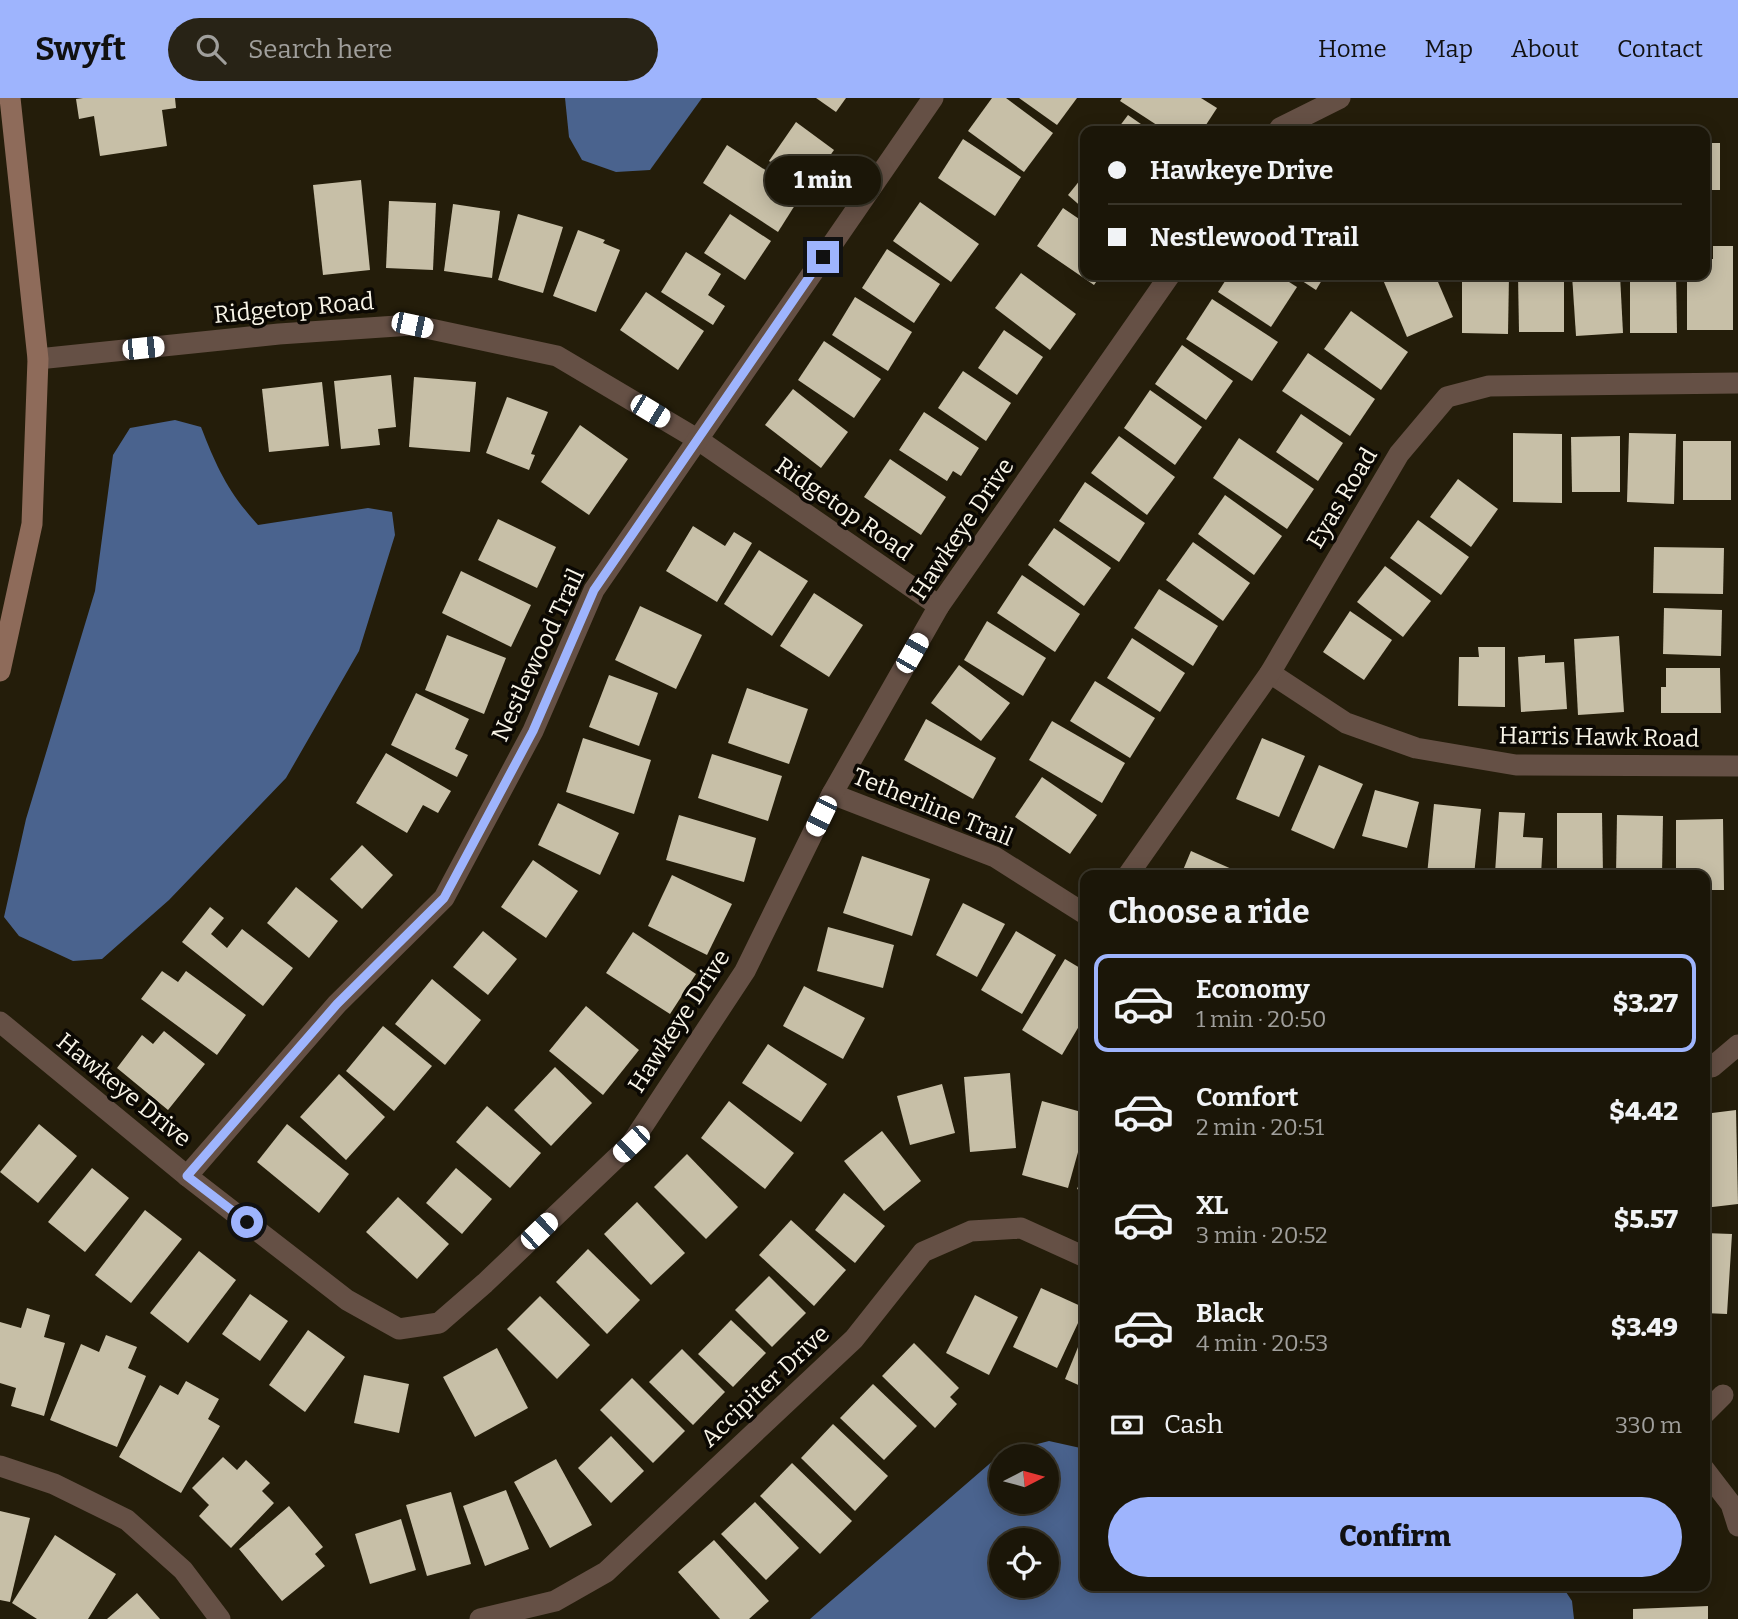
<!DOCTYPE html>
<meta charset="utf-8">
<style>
:root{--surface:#1b1608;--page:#282316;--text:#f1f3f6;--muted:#a09f9c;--line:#393529;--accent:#9eb4fd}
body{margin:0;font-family:Bitter,serif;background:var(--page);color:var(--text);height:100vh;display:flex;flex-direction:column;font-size:26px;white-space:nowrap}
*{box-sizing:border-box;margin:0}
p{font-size:23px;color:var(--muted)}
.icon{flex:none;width:38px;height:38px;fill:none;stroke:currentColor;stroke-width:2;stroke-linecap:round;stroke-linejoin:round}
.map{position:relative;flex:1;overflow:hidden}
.details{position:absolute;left:1080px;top:772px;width:630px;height:721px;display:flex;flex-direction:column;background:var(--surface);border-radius:14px;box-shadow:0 4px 18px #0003,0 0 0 2px var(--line)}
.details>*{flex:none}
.guide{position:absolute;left:1080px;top:28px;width:630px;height:154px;border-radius:14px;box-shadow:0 4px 18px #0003,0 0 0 2px var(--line);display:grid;align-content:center;height:154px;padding:0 28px;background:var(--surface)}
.needle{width:46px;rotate:84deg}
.controls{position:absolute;left:989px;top:1346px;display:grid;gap:14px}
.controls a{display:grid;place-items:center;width:70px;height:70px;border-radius:50%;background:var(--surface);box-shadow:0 4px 18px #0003,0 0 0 2px var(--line);font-size:35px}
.end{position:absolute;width:32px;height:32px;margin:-16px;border:9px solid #9eb4fd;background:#111;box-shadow:0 0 0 4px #111}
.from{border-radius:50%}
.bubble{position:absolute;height:49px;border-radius:24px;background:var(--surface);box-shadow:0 4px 18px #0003,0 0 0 2px var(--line);font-size:23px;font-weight:800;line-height:49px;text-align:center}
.car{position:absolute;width:21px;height:42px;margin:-21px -10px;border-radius:9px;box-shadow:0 0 5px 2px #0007;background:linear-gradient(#fff 24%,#345 0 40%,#fff 0 76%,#345 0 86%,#fff 0)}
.guide b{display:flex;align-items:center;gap:24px;height:66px;font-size:26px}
.guide b+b{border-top:2px solid var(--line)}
.guide i{width:18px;height:18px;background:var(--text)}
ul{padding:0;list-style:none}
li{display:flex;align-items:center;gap:21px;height:98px;margin:0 14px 10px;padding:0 14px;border:4px solid transparent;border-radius:14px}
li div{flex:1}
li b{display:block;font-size:26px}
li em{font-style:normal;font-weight:800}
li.current{border-color:var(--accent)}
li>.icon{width:63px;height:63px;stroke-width:1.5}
h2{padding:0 28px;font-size:32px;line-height:84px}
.pay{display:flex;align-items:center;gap:18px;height:77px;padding:0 28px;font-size:26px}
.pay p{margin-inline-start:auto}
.button{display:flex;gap:14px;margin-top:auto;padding:14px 28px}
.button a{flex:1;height:80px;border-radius:42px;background:var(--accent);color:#111;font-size:28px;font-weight:800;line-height:80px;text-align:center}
header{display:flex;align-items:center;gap:42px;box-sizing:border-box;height:98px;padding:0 35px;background:var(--accent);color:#111}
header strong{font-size:33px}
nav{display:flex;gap:38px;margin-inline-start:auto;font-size:24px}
.search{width:490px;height:63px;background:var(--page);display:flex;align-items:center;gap:18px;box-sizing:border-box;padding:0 24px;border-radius:38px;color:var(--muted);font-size:26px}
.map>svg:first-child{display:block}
</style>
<header>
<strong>Swyft</strong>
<div class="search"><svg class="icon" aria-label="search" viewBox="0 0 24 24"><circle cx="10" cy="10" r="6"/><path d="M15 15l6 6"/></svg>Search here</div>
<nav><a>Home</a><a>Map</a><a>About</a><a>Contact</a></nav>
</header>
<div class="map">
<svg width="1738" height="1521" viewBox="0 0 1738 1521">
<rect width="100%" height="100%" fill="#241d0a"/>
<g fill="#4a638e" fill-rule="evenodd">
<polygon points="565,0 702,0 650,72 616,74 582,62 569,39"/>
<path d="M175,322L201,329C217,370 228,394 258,427L368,410L392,414L395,437L359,553L286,680L169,802L102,861L73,863L19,838L4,819L26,721L95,493L113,357L130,330Z"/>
<path d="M1049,1343L1085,1351V1488H1562L1572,1503L1574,1521H810L1002,1355ZM1001,1358H1046V1404H1001ZM1001,1442H1046V1488H1001Z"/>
</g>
<g fill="#c7bfa7">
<polygon points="83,0 175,0 176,10 162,12 167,48 100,58 94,18 79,21 76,1"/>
<polygon points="816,0 846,0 836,14"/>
<polygon points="992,0 1006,0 1053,35 1024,74 968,33"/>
<polygon points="1019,0 1077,0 1057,27"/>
<polygon points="1122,0 1201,0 1217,10 1202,33 1166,33 1120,3"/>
<polygon points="1128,17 1151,33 1116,33"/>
<polygon points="796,24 834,52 807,90 769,63"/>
<polygon points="963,41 1021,79 995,118 938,80"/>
<rect x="1704" y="45" width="16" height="47"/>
<polygon points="727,47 802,96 778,134 703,85"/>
<polygon points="1085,76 1085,112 1068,97"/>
<polygon points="361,82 370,172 323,177 313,87"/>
<polygon points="389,103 436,105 433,172 386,170"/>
<polygon points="920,104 979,146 951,184 893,143"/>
<polygon points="453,106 500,113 492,180 444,173"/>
<polygon points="1063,110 1085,125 1085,177 1101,177 1094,187 1037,148"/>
<polygon points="518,116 563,129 543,195 498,182"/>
<polygon points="730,116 771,143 745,182 704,155"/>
<polygon points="578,132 605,142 603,145 620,152 596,214 553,198"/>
<polygon points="1713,148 1733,148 1733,232 1687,232 1687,177 1704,177 1704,161 1713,161"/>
<polygon points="887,151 940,186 914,225 862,190"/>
<polygon points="686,154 721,176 708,197 725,208 713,227 661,194"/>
<polygon points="1021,175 1076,216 1050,252 995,210"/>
<polygon points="1229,177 1278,177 1297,189 1271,229 1218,194"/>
<polygon points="1293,177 1325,177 1316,192"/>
<polygon points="1381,177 1435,177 1453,219 1407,239"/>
<polygon points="1462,177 1509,177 1508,236 1462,235"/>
<polygon points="1518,177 1564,177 1564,234 1519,234"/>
<polygon points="1572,177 1620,177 1623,235 1576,238"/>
<polygon points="1630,177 1676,177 1677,235 1630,235"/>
<polygon points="646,194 704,233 678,272 620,232"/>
<polygon points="855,199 912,234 888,273 832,237"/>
<polygon points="1212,201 1278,244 1252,283 1186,241"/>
<polygon points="1351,213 1408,254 1381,292 1324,251"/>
<polygon points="1004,232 1043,259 1017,297 978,270"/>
<polygon points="824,243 881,281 854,320 798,282"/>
<polygon points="1182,247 1233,283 1206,322 1155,286"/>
<polygon points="1308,255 1375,301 1350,338 1282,293"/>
<polygon points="963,273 1011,305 986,343 938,310"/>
<polygon points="391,277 396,329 378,331 380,347 341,351 334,283"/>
<polygon points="414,279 476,284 470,354 409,349"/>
<polygon points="322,284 329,348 269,354 262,291"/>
<polygon points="793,291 848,334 821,370 765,327"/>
<polygon points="1150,292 1202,329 1175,367 1124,330"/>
<polygon points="507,299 548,314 531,356 535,357 529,372 486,355"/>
<polygon points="924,314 979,350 961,378 953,373 947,383 899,352"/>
<polygon points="1301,316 1343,345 1318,383 1276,354"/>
<polygon points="580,327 628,361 589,417 541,384"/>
<polygon points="1513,335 1562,336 1562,405 1513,404"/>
<polygon points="1629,335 1676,336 1674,406 1627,404"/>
<polygon points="1119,338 1175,379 1147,417 1091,375"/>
<polygon points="1620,338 1620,394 1572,394 1571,339"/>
<polygon points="1239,340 1314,391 1287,431 1213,380"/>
<rect x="1683" y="343" width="48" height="59"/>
<polygon points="890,361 946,399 921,437 864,399"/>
<polygon points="1458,381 1498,411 1471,449 1430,419"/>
<polygon points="1085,384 1145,425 1119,464 1059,423"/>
<polygon points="1225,397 1282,438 1254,477 1198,436"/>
<polygon points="498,421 556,449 537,490 478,462"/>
<polygon points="1418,422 1469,459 1441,497 1390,460"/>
<polygon points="693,428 725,448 734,434 752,445 717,504 666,473"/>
<polygon points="1054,430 1111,470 1084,508 1028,467"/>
<polygon points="1193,444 1250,485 1223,523 1166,482"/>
<polygon points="1654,449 1724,450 1723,496 1653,495"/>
<polygon points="759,452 808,483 772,538 724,506"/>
<polygon points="1385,468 1431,503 1403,539 1357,504"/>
<polygon points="461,473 531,507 511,549 442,515"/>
<polygon points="1022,477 1080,516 1055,554 997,515"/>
<polygon points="1159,491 1218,528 1193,568 1134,530"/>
<polygon points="814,495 863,527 829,579 780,548"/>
<polygon points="640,508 702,537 676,591 615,562"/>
<polygon points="1664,510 1722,512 1721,558 1663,556"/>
<polygon points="1350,513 1392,542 1364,582 1323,554"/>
<polygon points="987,523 1046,560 1023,598 964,562"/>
<polygon points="447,537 506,560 484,616 425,592"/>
<polygon points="1619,538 1624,614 1578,617 1574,541"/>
<polygon points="1132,540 1185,575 1160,614 1107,580"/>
<polygon points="1478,549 1505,549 1505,609 1458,608 1459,559 1479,559"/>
<polygon points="1545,557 1545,565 1564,564 1567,611 1521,614 1518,559"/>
<polygon points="959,567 1010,605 981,643 931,605"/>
<polygon points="1666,570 1720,570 1721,615 1661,615 1661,589 1666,589"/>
<polygon points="609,577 658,595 639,648 589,629"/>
<polygon points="1095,583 1155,620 1130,660 1070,623"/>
<polygon points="747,590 808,611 789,666 728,645"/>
<polygon points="416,595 469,621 455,651 468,657 457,679 391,647"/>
<polygon points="926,621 996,660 973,701 904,662"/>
<polygon points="1052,623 1125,665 1102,705 1029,662"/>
<polygon points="583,640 651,662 634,716 566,694"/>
<polygon points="1262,640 1305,658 1279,719 1236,701"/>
<polygon points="386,655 451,693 438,715 423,707 407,735 356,705"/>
<polygon points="712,656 782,678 768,723 698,700"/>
<polygon points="1319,667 1363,686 1334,751 1291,732"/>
<polygon points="1042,679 1097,717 1070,756 1015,719"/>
<polygon points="1375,692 1419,704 1407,750 1362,738"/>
<polygon points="558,705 619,735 600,777 538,747"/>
<polygon points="1434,706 1481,711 1474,777 1427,777"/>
<polygon points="1499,714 1525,715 1523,739 1543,740 1541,777 1495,775"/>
<polygon points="1557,715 1602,715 1603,777 1557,777"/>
<polygon points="679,717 756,740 744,784 666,762"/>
<polygon points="1617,717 1663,718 1662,777 1616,777"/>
<polygon points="1723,721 1724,792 1704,792 1704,777 1676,777 1676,722"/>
<polygon points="362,747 393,777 362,811 330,781"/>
<polygon points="1191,753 1234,772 1232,777 1181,777"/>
<polygon points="862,758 930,781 912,838 843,815"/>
<polygon points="533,762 578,793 546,840 501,809"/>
<polygon points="672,777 732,806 707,857 648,828"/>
<polygon points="296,789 338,823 309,860 267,825"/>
<polygon points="963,805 1005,826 977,879 936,857"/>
<polygon points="210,809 224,820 211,836 227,850 242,831 293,870 263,908 182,844"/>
<polygon points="828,829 894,847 883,890 817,873"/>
<polygon points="483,833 517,861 488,897 453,869"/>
<polygon points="1016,833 1056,857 1022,916 981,892"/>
<polygon points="633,834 696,876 670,916 606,875"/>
<polygon points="1065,861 1085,873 1085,918 1062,957 1022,932"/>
<polygon points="162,873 178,884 186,873 246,917 217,957 141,901"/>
<polygon points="432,881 481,922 445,967 395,926"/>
<polygon points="804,888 865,920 843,961 783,928"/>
<polygon points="586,908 639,952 603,997 549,953"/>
<polygon points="383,928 432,968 394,1013 346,973"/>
<polygon points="164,933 205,966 168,1012 117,970 142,937 153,946"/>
<polygon points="768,946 827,986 801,1024 742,985"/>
<polygon points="555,969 592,1005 551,1048 514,1012"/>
<polygon points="1010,975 1016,1050 970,1054 964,979"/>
<polygon points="339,976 385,1019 346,1062 300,1019"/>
<polygon points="942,986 955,1035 910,1047 897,998"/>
<polygon points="729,1003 794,1055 765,1091 701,1040"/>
<polygon points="1042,1003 1085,1015 1085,1029 1068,1090 1022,1077"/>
<polygon points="487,1008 541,1055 510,1090 456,1044"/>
<polygon points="1736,1012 1738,1106 1704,1110 1704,1016"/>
<polygon points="39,1026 77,1058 38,1105 0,1074"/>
<polygon points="287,1026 349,1076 319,1115 257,1064"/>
<polygon points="882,1033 921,1083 884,1113 844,1063"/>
<polygon points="687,1056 738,1109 706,1141 654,1089"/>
<polygon points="92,1070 129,1100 85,1154 48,1124"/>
<polygon points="456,1070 492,1101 462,1136 426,1105"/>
<polygon points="1085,1072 1085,1094 1077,1091"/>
<polygon points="844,1095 885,1128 855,1165 815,1132"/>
<polygon points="398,1099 449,1146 417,1181 366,1134"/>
<polygon points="637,1104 685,1155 651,1187 604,1136"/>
<polygon points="145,1112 182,1141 131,1205 95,1177"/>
<polygon points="791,1122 846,1172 814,1208 759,1157"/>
<polygon points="1704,1135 1732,1136 1727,1216 1704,1215"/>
<polygon points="588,1151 640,1202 607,1236 556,1184"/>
<polygon points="199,1153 236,1182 188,1245 150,1215"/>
<polygon points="769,1178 806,1215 772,1249 735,1212"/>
<polygon points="1041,1190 1085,1210 1057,1270 1013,1249"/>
<polygon points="250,1196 288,1223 260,1263 222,1236"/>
<polygon points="975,1197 1018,1219 989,1277 946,1255"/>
<polygon points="540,1198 590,1247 557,1281 507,1231"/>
<polygon points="27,1210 50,1217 44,1239 65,1245 44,1318 11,1308 16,1290 0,1285 0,1224 21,1230"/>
<polygon points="731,1222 766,1255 733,1289 698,1256"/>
<polygon points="308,1232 345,1259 305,1314 269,1287"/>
<polygon points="1085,1232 1085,1290 1065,1281"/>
<polygon points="106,1237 137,1249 128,1270 146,1278 117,1349 50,1322 81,1246 99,1254"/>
<polygon points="914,1245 959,1290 950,1299 957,1306 935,1330 882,1278"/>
<polygon points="497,1250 528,1310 475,1339 443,1279"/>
<polygon points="682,1251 725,1294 693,1327 649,1284"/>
<polygon points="364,1277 409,1286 399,1335 354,1325"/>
<polygon points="632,1280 685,1333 653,1365 600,1312"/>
<polygon points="186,1283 219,1301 208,1321 220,1328 181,1395 119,1359 160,1287 178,1297"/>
<polygon points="873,1286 917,1328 884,1362 840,1320"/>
<polygon points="833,1326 888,1378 855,1413 801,1360"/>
<polygon points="611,1338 644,1373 611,1405 578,1370"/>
<polygon points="223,1359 237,1372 246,1362 270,1385 262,1393 274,1405 231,1450 199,1418 209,1407 192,1390"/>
<polygon points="556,1361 592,1427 550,1450 514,1384"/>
<polygon points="792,1365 852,1423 820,1456 760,1398"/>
<polygon points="506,1392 529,1451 485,1468 463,1408"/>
<polygon points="451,1394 471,1466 427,1478 406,1407"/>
<polygon points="755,1404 799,1450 766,1482 721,1436"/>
<polygon points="289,1408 323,1449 315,1456 325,1468 282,1503 239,1451"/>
<polygon points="0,1413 30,1420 10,1504 0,1502"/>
<polygon points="401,1421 416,1472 370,1486 355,1436"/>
<polygon points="55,1437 116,1476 88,1521 37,1521 12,1505"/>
<polygon points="714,1442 769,1503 749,1521 720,1521 678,1474"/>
<polygon points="1645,1488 1668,1488 1647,1494"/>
<polygon points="137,1495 160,1521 107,1521"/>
<polygon points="1708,1508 1708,1521 1633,1521 1633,1511"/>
</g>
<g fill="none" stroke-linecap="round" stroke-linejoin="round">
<g stroke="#655045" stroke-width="21">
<polyline points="1278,33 1280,30 1340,0"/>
<polyline points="38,261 279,236 412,227 557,258 697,341 939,508"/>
<polyline points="1270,575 1346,625 1416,650 1516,667 1738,668"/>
<polyline points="832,696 995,759 1085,816"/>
<polyline points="1128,777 1270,575 1399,356 1447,299 1489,288 1738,285"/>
<polyline points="0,924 187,1078 347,1202 399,1231 439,1225 485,1185 631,1046 745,873 832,696 939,508 1170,177"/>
<polyline points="1704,969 1712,969 1738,947"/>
<polyline points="187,1078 337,906 444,800 533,633 594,492 933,0"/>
<polyline points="1704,1316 1723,1297"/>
<polyline points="0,1368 54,1386 127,1422 183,1472 220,1521"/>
<polyline points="1704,1371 1731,1406 1738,1428"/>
<polyline points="480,1521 555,1503 606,1474 854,1241 923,1154 971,1133 1021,1130 1085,1159"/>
</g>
<polyline stroke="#8e6b5a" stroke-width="21" points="0,573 32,426 38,261 10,0"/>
</g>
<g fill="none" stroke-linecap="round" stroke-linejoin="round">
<polyline stroke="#9eb4fd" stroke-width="9" points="247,1124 187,1078 337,906 444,800 533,633 594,492 823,159"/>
</g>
<g text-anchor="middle" stroke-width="7" stroke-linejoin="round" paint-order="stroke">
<g font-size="24" fill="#f8f4e7" stroke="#0b0803">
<text transform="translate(294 210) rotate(-5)" y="8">Ridgetop Road</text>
<text transform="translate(1342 400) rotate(-59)" y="8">Eyas Road</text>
<text transform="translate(844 411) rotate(35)" y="8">Ridgetop Road</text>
<text transform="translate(962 431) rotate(-56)" y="8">Hawkeye Drive</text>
<text transform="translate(538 557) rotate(-65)" y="8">Nestlewood Trail</text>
<text transform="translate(1599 639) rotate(1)" y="8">Harris Hawk Road</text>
<text transform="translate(933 709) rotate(22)" y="8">Tetherline Trail</text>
<text transform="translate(679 923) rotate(-57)" y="8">Hawkeye Drive</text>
<text transform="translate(124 992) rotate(39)" y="8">Hawkeye Drive</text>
<text transform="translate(765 1288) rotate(-43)" y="8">Accipiter Drive</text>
</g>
</g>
</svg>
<div class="controls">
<a><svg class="needle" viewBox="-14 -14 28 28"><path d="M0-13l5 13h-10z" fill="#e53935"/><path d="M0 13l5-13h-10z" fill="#a09f9c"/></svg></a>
<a><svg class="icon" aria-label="locate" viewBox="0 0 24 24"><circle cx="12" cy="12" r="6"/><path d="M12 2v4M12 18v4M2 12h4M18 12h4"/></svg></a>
</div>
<i class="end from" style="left:247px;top:1124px"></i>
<i class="end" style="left:823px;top:159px"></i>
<div class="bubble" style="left:765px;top:58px;width:116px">1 min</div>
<i class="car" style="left:412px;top:227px;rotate:102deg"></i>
<i class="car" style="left:143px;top:250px;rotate:84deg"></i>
<i class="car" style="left:650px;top:313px;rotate:121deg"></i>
<i class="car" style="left:912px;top:555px;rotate:30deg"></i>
<i class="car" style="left:821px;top:718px;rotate:206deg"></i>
<i class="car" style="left:631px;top:1046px;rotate:226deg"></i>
<i class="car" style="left:539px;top:1133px;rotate:46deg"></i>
<div class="guide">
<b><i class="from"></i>Hawkeye Drive</b>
<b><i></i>Nestlewood Trail</b>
</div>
<section class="details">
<h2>Choose a ride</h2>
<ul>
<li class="current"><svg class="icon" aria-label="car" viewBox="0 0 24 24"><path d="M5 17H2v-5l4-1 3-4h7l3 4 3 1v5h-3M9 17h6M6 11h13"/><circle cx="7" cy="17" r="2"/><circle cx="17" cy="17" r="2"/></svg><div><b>Economy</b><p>1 min · 20:50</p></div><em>$3.27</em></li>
<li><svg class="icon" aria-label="car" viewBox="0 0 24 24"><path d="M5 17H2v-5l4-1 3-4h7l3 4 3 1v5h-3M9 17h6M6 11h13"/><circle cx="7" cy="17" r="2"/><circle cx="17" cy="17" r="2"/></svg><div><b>Comfort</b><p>2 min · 20:51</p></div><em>$4.42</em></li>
<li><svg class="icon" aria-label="car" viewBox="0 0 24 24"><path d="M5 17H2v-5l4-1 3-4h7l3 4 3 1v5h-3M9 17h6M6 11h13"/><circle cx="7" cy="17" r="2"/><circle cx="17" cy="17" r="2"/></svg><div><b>XL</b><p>3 min · 20:52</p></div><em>$5.57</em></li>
<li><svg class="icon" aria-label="car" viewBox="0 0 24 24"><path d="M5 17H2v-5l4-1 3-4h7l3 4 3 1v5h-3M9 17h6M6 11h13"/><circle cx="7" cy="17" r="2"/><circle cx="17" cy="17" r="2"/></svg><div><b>Black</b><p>4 min · 20:53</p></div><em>$3.49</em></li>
</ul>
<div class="pay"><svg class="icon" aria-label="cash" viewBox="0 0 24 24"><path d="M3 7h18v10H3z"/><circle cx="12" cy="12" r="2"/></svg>Cash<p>330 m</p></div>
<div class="button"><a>Confirm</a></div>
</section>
</div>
